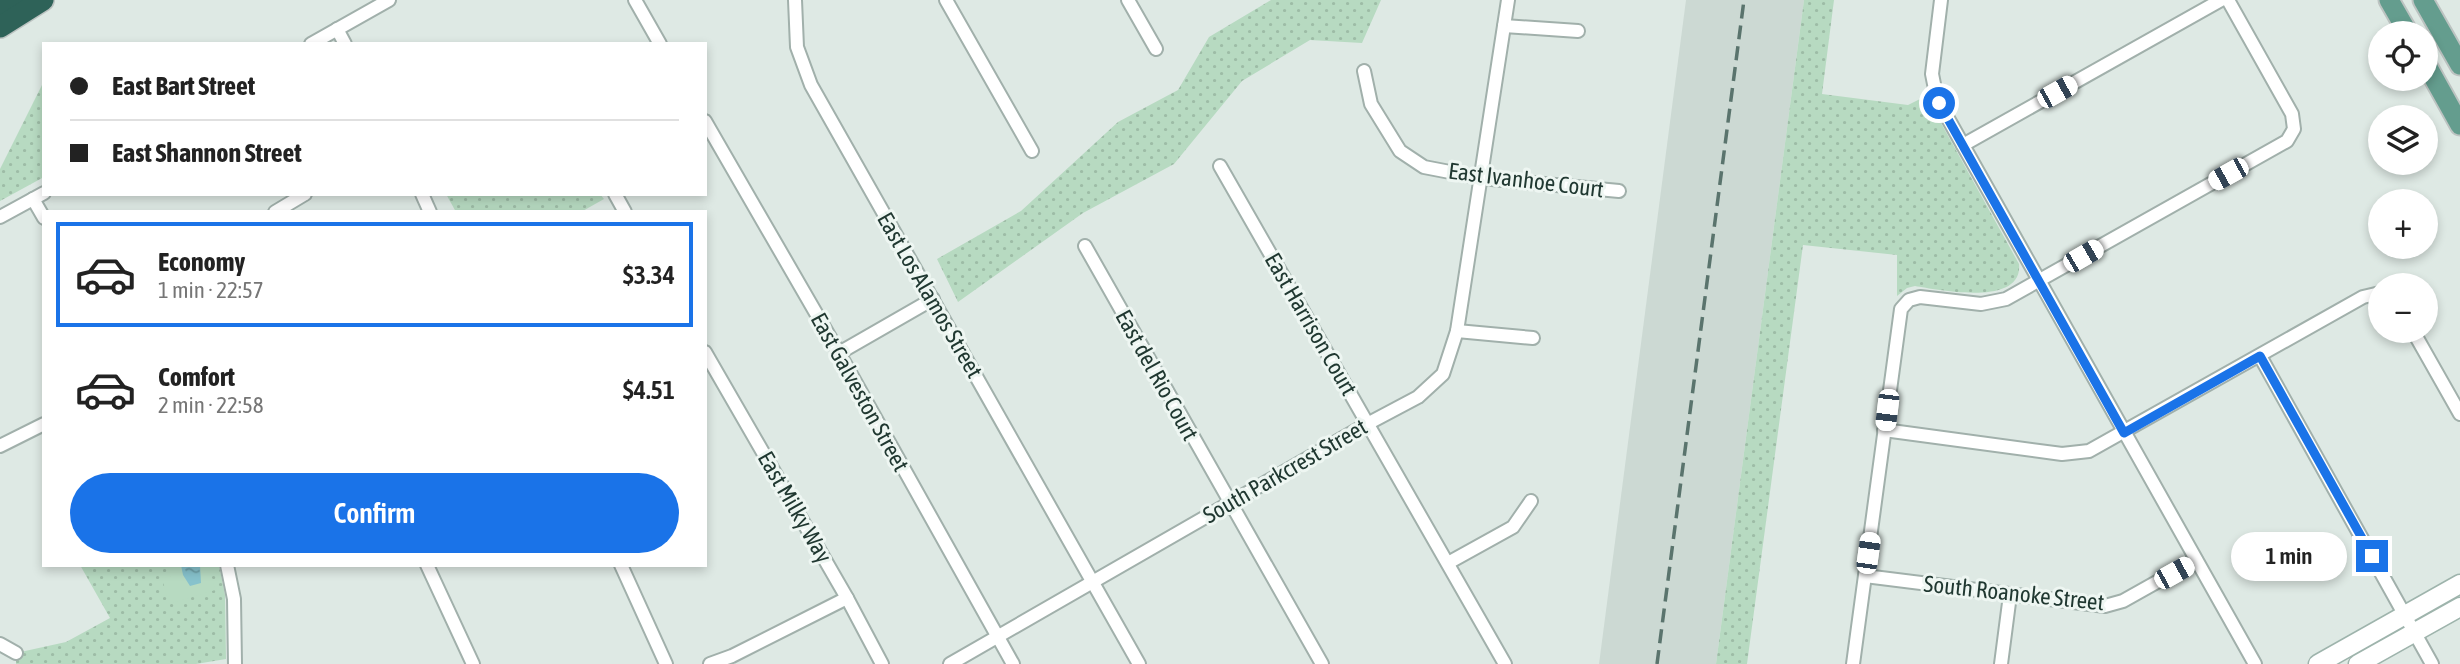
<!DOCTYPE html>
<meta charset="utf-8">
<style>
:root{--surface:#fff;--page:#f2f2f2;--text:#222;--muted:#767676;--line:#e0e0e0;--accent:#1a73e8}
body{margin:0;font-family:"Asap Condensed",sans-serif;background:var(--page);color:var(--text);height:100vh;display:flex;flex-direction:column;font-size:26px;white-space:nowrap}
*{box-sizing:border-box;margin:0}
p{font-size:23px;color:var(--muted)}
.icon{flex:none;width:38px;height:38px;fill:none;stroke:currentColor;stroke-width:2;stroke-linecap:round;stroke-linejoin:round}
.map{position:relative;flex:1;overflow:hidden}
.drawer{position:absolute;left:42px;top:210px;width:665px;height:357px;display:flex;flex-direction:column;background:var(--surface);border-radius:0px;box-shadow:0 4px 10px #0003}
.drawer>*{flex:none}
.banner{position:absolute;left:42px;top:42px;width:665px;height:154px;border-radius:0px;box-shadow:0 4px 10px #0003;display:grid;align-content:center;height:154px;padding:0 28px;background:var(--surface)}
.tools{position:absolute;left:2368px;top:21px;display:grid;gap:14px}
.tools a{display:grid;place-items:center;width:70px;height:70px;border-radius:50%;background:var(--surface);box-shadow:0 4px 10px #0003;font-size:35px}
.end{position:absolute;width:32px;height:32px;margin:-16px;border:9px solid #1a73e8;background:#fff;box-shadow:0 0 0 4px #fff}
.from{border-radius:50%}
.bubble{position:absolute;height:49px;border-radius:24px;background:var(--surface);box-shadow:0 4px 10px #0003;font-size:23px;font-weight:600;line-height:49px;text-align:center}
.car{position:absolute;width:21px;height:42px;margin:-21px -10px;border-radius:9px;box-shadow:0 0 5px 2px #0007;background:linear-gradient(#fff 24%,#345 0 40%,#fff 0 76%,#345 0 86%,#fff 0)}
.banner b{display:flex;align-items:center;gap:24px;height:66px;font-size:26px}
.banner b+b{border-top:2px solid var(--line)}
.banner i{width:18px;height:18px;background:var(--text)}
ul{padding:12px 0 0;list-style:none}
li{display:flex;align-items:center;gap:21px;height:105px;margin:0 14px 10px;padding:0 14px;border:4px solid transparent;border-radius:0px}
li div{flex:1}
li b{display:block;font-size:26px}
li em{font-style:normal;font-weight:600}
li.selected{border-color:var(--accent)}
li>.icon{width:63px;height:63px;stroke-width:1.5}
.cta{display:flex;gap:14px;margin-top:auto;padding:14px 28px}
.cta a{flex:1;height:80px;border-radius:42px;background:var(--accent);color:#fff;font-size:28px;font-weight:600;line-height:80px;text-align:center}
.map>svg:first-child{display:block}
</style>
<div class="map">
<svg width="2460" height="664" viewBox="0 0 2460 664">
<defs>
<pattern id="grass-dots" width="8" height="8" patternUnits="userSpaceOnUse" patternTransform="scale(1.75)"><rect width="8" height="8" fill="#b7dac1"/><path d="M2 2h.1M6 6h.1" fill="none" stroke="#9dbca6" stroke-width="1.8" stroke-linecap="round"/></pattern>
<pattern id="water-ripples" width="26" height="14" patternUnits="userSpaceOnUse" patternTransform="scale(1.75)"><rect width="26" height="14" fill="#87c2cc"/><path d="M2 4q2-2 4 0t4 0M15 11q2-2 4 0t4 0" fill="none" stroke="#6e9fa6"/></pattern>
</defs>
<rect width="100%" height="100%" fill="#dee9e4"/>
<polygon fill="#ccd9d3" points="1686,0 1804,0 1716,664 1599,664"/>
<g fill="url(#grass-dots)">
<polygon points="1271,0 1381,0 1362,43 1310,40 1242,81 1174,164 1083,213 958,302 937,259 1021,211 1118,122 1178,90 1209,37"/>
<path d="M1804,0H1834L1822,94L1908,105L1926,96L2019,264C2023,307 1939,290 1915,286L1907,288L1897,296V255L1803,245L1747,664H1716Z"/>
<polygon points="43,83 44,177 0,201 0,169"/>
<polygon points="446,194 600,194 604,199 581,212 456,212"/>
<polygon points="80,565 219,565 225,595 226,659 196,664 16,664 16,653 66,642 110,618"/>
</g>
<polygon fill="#b7dac1" points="167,565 209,565 215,590 169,604 162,578 171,576"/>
<polygon fill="url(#water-ripples)" points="181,565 200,565 201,583 190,586 183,575"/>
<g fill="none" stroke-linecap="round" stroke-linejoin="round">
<g stroke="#a1b0ab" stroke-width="16">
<g id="street">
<polyline points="635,0 660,44"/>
<polyline points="795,0 797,47 811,85 1139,664"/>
<polyline points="946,0 1032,151"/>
<polyline points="1128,0 1156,49"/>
<polyline points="1941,0 1932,74 1937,99 2255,664"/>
<polyline points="1504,26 1578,31"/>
<polyline points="337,29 345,44"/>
<polyline points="311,44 389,0"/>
<polyline points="1364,71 1371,104 1400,151 1424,167 1481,178 1619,191"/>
<polyline points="705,121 839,353 1013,664"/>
<polyline points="1963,145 2221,0"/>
<polyline points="1220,166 1505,664"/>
<polyline points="422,194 430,212"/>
<polyline points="615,194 625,212"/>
<polyline points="33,199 44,218"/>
<polyline points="275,212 305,194"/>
<polyline points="0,217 44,193"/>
<polyline points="1085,246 1322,664"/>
<polyline points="1457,331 1533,338"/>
<polyline points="2413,331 2460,414"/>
<polyline points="705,352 847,598 882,664"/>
<polyline points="839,353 933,299"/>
<polyline points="2260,356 2432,664"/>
<polyline points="1884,430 2062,454 2089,451 2363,297 2380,293"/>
<polyline points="0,446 44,424"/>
<polyline points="1448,563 1513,527 1531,501"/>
<polyline points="227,565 234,599 235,664"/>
<polyline points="427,565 473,664"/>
<polyline points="621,565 666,664"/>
<polyline points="1865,576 2105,606 2123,601 2196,560"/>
<polyline points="0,644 16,653"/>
<polyline points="710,664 732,656 847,598"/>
<polyline points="950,664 1369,423 1418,397 1443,374 1457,331 1508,0"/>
<polyline points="1853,664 1901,309 1909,300 1920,297 1981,304 2006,299 2287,141 2294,129 2292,114 2228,0"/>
<polyline points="2001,664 2010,595"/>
</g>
</g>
<g stroke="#9eb4ac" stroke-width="21">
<g id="secondary">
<polyline points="2318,664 2460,584"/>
<polyline points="2358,664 2460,607"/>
</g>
</g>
<g stroke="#bcc3c1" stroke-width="23">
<g id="primary">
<polyline points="2389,0 2408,33"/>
<polyline points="2423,0 2460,65"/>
<polyline points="2426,64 2460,125"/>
</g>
</g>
<g stroke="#bcc3c1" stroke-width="24">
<g id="highway">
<polyline points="0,9 16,0"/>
<polyline points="0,27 43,0"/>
</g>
</g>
<use href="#street" stroke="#fff" stroke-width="12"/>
<use href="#secondary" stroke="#fff" stroke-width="18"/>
<use href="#primary" stroke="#649d8e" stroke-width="19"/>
<use href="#highway" stroke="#2e6258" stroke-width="21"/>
<polyline stroke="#5a746d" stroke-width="3.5" stroke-dasharray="14 7" stroke-linecap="butt" points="1657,664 1744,0"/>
</g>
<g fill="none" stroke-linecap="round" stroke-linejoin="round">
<polyline stroke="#1a73e8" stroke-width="9" points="1939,103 2124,433 2260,356 2372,556"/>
</g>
<g text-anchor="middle" stroke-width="6" stroke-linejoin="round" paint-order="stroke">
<g font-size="23" fill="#203831" stroke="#eef6f2">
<text transform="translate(1526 180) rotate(7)" y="8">East Ivanhoe Court</text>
<text transform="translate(930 295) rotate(60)" y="8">East Los Alamos Street</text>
<text transform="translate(1311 324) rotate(60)" y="8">East Harrison Court</text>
<text transform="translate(1157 375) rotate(61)" y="8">East del Rio Court</text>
<text transform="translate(860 392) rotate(61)" y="8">East Galveston Street</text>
<text transform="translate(1285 471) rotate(-30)" y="8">South Parkcrest Street</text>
<text transform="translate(795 507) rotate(60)" y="8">East Milky Way</text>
<text transform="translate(2014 593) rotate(6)" y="8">South Roanoke Street</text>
</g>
</g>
</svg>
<div class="tools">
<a><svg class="icon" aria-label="locate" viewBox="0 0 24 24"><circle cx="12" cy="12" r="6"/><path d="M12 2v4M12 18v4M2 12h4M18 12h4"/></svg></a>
<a><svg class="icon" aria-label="layers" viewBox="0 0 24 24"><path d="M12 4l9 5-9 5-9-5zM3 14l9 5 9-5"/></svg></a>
<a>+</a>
<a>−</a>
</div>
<i class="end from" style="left:1939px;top:103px"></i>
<i class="end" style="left:2372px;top:556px"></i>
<div class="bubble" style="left:2231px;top:532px;width:116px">1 min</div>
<i class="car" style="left:2057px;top:92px;rotate:61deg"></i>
<i class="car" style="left:2228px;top:174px;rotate:241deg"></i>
<i class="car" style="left:2083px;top:256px;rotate:60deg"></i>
<i class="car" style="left:1887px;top:410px;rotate:187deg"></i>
<i class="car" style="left:1868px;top:553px;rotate:8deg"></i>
<i class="car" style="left:2174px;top:573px;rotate:61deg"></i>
<div class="banner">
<b><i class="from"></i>East Bart Street</b>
<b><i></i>East Shannon Street</b>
</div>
<section class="drawer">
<ul>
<li class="selected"><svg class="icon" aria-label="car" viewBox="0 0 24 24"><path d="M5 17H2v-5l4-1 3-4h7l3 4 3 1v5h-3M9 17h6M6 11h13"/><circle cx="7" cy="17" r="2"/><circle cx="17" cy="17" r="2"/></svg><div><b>Economy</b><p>1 min · 22:57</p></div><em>$3.34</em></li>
<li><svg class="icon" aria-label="car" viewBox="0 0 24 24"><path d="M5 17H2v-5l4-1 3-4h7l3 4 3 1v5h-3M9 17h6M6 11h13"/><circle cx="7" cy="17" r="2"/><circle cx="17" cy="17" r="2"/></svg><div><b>Comfort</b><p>2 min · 22:58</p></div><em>$4.51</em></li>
</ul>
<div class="cta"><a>Confirm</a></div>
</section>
</div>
